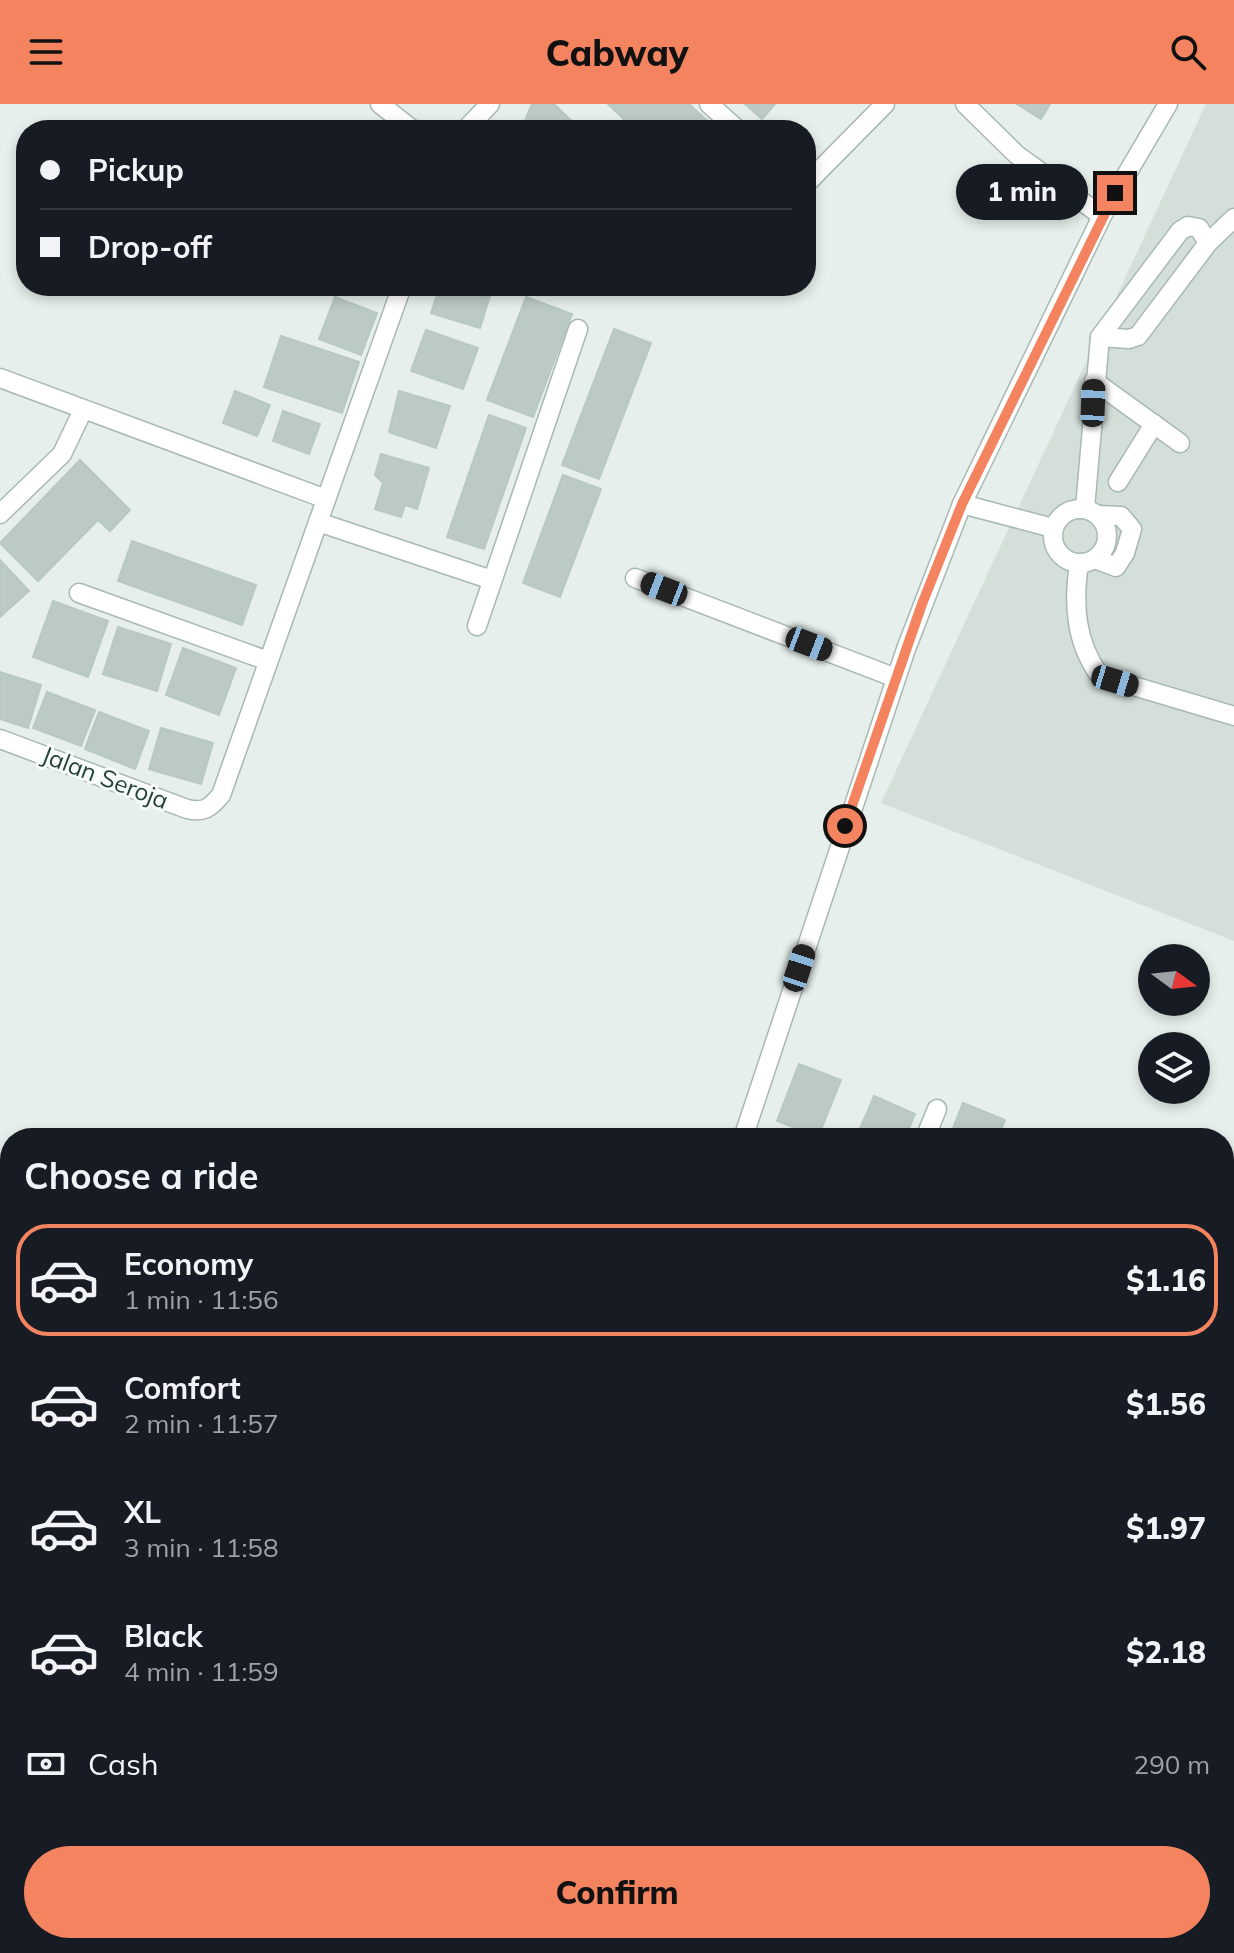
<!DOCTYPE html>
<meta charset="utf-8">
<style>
:root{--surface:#171b24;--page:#242831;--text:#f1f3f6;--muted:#9ea1a6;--line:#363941;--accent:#f4845f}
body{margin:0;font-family:Mulish,sans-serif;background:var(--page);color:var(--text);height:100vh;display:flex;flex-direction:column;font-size:30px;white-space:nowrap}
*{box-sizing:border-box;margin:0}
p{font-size:26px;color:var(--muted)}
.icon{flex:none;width:44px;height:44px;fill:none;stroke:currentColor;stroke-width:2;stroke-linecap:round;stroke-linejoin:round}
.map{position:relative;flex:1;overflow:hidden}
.side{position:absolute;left:0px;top:1024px;width:1234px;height:826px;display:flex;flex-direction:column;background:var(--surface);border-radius:32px 32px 0 0;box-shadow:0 4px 12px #0003}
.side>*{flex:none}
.banner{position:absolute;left:16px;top:16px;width:800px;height:176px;border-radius:32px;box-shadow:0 4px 12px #0003;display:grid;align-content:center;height:176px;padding:0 24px;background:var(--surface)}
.needle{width:52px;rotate:105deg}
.tools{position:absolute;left:1138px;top:840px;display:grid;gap:16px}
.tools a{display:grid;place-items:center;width:72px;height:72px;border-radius:50%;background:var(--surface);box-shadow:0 4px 12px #0003;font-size:40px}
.end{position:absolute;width:36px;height:36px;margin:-18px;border:10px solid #f4845f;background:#111;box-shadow:0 0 0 4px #111}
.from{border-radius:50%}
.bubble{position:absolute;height:56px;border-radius:28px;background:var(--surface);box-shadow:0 4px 12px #0003;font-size:26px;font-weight:800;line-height:56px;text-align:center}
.car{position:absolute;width:24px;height:48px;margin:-24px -12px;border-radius:10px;box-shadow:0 0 6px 2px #0007;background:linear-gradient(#222 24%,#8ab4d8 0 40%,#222 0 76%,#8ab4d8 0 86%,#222 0)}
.banner b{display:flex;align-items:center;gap:28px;height:76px;font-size:30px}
.banner b+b{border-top:2px solid var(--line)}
.banner i{width:20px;height:20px;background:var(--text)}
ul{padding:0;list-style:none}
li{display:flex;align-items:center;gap:24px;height:112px;margin:0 16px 12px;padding:0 8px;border:4px solid transparent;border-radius:32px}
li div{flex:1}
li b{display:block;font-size:30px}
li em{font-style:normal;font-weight:800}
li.on{border-color:var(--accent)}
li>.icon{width:72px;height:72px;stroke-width:1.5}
h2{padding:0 24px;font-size:36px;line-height:96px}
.pay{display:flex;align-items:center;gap:20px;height:88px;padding:0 24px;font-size:30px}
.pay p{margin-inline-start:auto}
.action{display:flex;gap:16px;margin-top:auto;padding:16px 24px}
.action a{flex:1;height:92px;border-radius:48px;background:var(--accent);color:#111;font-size:32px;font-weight:800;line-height:92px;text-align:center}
header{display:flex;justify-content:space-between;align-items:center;height:104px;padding:0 24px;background:var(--accent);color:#111;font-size:36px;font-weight:800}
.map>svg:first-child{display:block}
</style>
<header><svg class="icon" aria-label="menu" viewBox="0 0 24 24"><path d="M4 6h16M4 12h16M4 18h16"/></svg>Cabway<svg class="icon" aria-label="search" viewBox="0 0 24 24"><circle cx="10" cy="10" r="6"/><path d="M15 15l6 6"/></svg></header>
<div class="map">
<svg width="1234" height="1849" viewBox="0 0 1234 1849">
<rect width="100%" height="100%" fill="#e6efeb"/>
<polygon fill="#d4dfda" points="1206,0 1234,0 1234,837 881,699"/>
<g fill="#bbcac4" stroke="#b8c9c2" stroke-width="2">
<polygon points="532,0 554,0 581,26 521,26"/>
<polygon points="608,0 689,0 716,25 635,26"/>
<polygon points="745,0 775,0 762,15"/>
<polygon points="1017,0 1050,0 1041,15"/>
<polygon points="440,182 493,182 480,224 431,209"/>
<polygon points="335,193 377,209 361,251 319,235"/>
<polygon points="526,193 572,210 533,313 487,296"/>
<polygon points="614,225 651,239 599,375 562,361"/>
<polygon points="426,226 478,244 463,285 411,267"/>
<polygon points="281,232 359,258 342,309 264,283"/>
<polygon points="235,287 270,301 257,332 223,319"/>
<polygon points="399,287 450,302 436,344 389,328"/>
<polygon points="283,307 320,320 309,350 273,337"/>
<polygon points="489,311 526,324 484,445 447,433"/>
<polygon points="381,350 429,364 417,405 405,401 401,413 375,405 383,379 375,371"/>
<polygon points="80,356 130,406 110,427 98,416 38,477 0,439"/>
<polygon points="563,371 601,385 560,493 523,479"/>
<polygon points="132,437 256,481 242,521 118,477"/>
<polygon points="0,456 29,487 0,513"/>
<polygon points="53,497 108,517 88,573 33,553"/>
<polygon points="118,523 171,540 157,587 103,570"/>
<polygon points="183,544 236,564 219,611 166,591"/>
<polygon points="0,568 41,581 28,624 0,615"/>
<polygon points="47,588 95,606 81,642 33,624"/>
<polygon points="99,608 149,627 135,665 85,645"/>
<polygon points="161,624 213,639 201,680 149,665"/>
<polygon points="799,960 841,976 818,1033 777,1017"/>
<polygon points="874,992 915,1010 905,1034 856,1034"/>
<polygon points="963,999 1005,1016 998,1034 949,1034"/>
<polygon points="1224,1100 1234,1104 1224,1127"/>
<polygon points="10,1147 10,1228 0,1225 0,1176"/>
<polygon points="1234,1205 1234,1229 1227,1227"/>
</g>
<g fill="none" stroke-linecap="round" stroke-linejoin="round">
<g stroke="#a8b8b2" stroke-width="21">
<g id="minor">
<polyline points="380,0 413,26"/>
<polyline points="709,0 738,26"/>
<polyline points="965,0 1017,51 1102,112"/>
<polyline points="465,26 490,0"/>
<polyline points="806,80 885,0"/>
<polyline points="1100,233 1129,235 1138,232 1208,139 1234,114"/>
<polyline points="0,274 326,395"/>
<polyline points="1094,277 1180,339"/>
<polyline points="1118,378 1154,320"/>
<polyline points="962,400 1053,424"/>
<polyline points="1085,404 1100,233 1180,127 1188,122 1199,124 1208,139"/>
<circle cx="1080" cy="432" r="27"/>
<polyline points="0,410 62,350 83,306"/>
<polyline points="318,418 492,476"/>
<polyline points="1095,455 1116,463 1125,449 1132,425 1121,412 1098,411"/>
<path d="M1079,460C1073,499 1075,538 1100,572L1234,612"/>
<polyline points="635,474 896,574"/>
<polyline points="79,489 268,557"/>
<polyline points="477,522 578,225"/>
<path d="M0,635L187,705C204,709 210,704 221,691L402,182"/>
<polyline points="743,1034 906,545 962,400 1102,112 1168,0"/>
<polyline points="925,1034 937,1005"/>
<polyline points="1224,1179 1234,1150"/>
<polyline points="0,1263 10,1266"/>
<polyline points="1224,1279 1234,1282"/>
<polyline points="10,1376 10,1397"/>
<polyline points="0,1500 10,1504"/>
<polyline points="0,1571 10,1551"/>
<polyline points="1224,1680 1234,1647"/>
<polyline points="1224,1735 1234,1739"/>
<polyline points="0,1835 10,1832"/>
</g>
</g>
<use href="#minor" stroke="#fff" stroke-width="18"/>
</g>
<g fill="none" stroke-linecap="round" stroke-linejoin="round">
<polyline stroke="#f4845f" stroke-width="10" points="845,722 922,500 962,400 1115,89"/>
</g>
<g text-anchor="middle" stroke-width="6" stroke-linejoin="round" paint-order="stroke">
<g font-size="24" fill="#24423a" stroke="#f7fbf9">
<text transform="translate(105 674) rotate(21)" y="8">Jalan Seroja</text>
</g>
</g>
</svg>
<div class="tools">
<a><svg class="needle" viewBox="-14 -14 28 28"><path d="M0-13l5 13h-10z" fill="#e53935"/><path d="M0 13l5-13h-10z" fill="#9ea1a6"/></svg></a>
<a><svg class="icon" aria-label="layers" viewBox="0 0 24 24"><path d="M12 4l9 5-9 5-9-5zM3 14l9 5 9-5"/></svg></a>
</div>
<i class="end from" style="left:845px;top:722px"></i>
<i class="end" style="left:1115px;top:89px"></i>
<div class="bubble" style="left:956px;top:60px;width:132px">1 min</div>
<i class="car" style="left:1093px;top:299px;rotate:2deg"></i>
<i class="car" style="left:664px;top:485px;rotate:291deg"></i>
<i class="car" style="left:809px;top:540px;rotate:111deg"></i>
<i class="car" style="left:1115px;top:577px;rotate:107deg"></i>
<i class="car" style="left:799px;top:864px;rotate:18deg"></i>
<div class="banner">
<b><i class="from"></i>Pickup</b>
<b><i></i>Drop-off</b>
</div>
<section class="side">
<h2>Choose a ride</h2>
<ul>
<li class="on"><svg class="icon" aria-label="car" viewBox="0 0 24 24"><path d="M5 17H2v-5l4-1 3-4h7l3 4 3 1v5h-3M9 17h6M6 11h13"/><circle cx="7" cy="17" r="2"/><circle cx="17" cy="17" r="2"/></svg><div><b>Economy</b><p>1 min · 11:56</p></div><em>$1.16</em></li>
<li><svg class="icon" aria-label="car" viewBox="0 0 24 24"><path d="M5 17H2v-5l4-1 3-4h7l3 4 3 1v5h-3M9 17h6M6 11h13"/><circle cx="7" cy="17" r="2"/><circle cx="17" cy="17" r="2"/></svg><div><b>Comfort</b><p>2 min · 11:57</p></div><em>$1.56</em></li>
<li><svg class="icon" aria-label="car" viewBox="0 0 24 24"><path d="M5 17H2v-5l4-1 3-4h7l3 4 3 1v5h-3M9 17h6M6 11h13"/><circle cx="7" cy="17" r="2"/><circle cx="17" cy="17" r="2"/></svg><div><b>XL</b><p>3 min · 11:58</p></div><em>$1.97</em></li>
<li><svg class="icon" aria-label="car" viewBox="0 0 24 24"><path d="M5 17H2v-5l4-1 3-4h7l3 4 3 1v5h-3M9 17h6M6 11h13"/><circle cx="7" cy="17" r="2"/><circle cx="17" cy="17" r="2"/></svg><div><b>Black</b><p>4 min · 11:59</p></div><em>$2.18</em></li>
</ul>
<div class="pay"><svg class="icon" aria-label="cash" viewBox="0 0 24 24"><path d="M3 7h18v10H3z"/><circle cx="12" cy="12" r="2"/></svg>Cash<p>290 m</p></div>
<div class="action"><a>Confirm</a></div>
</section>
</div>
